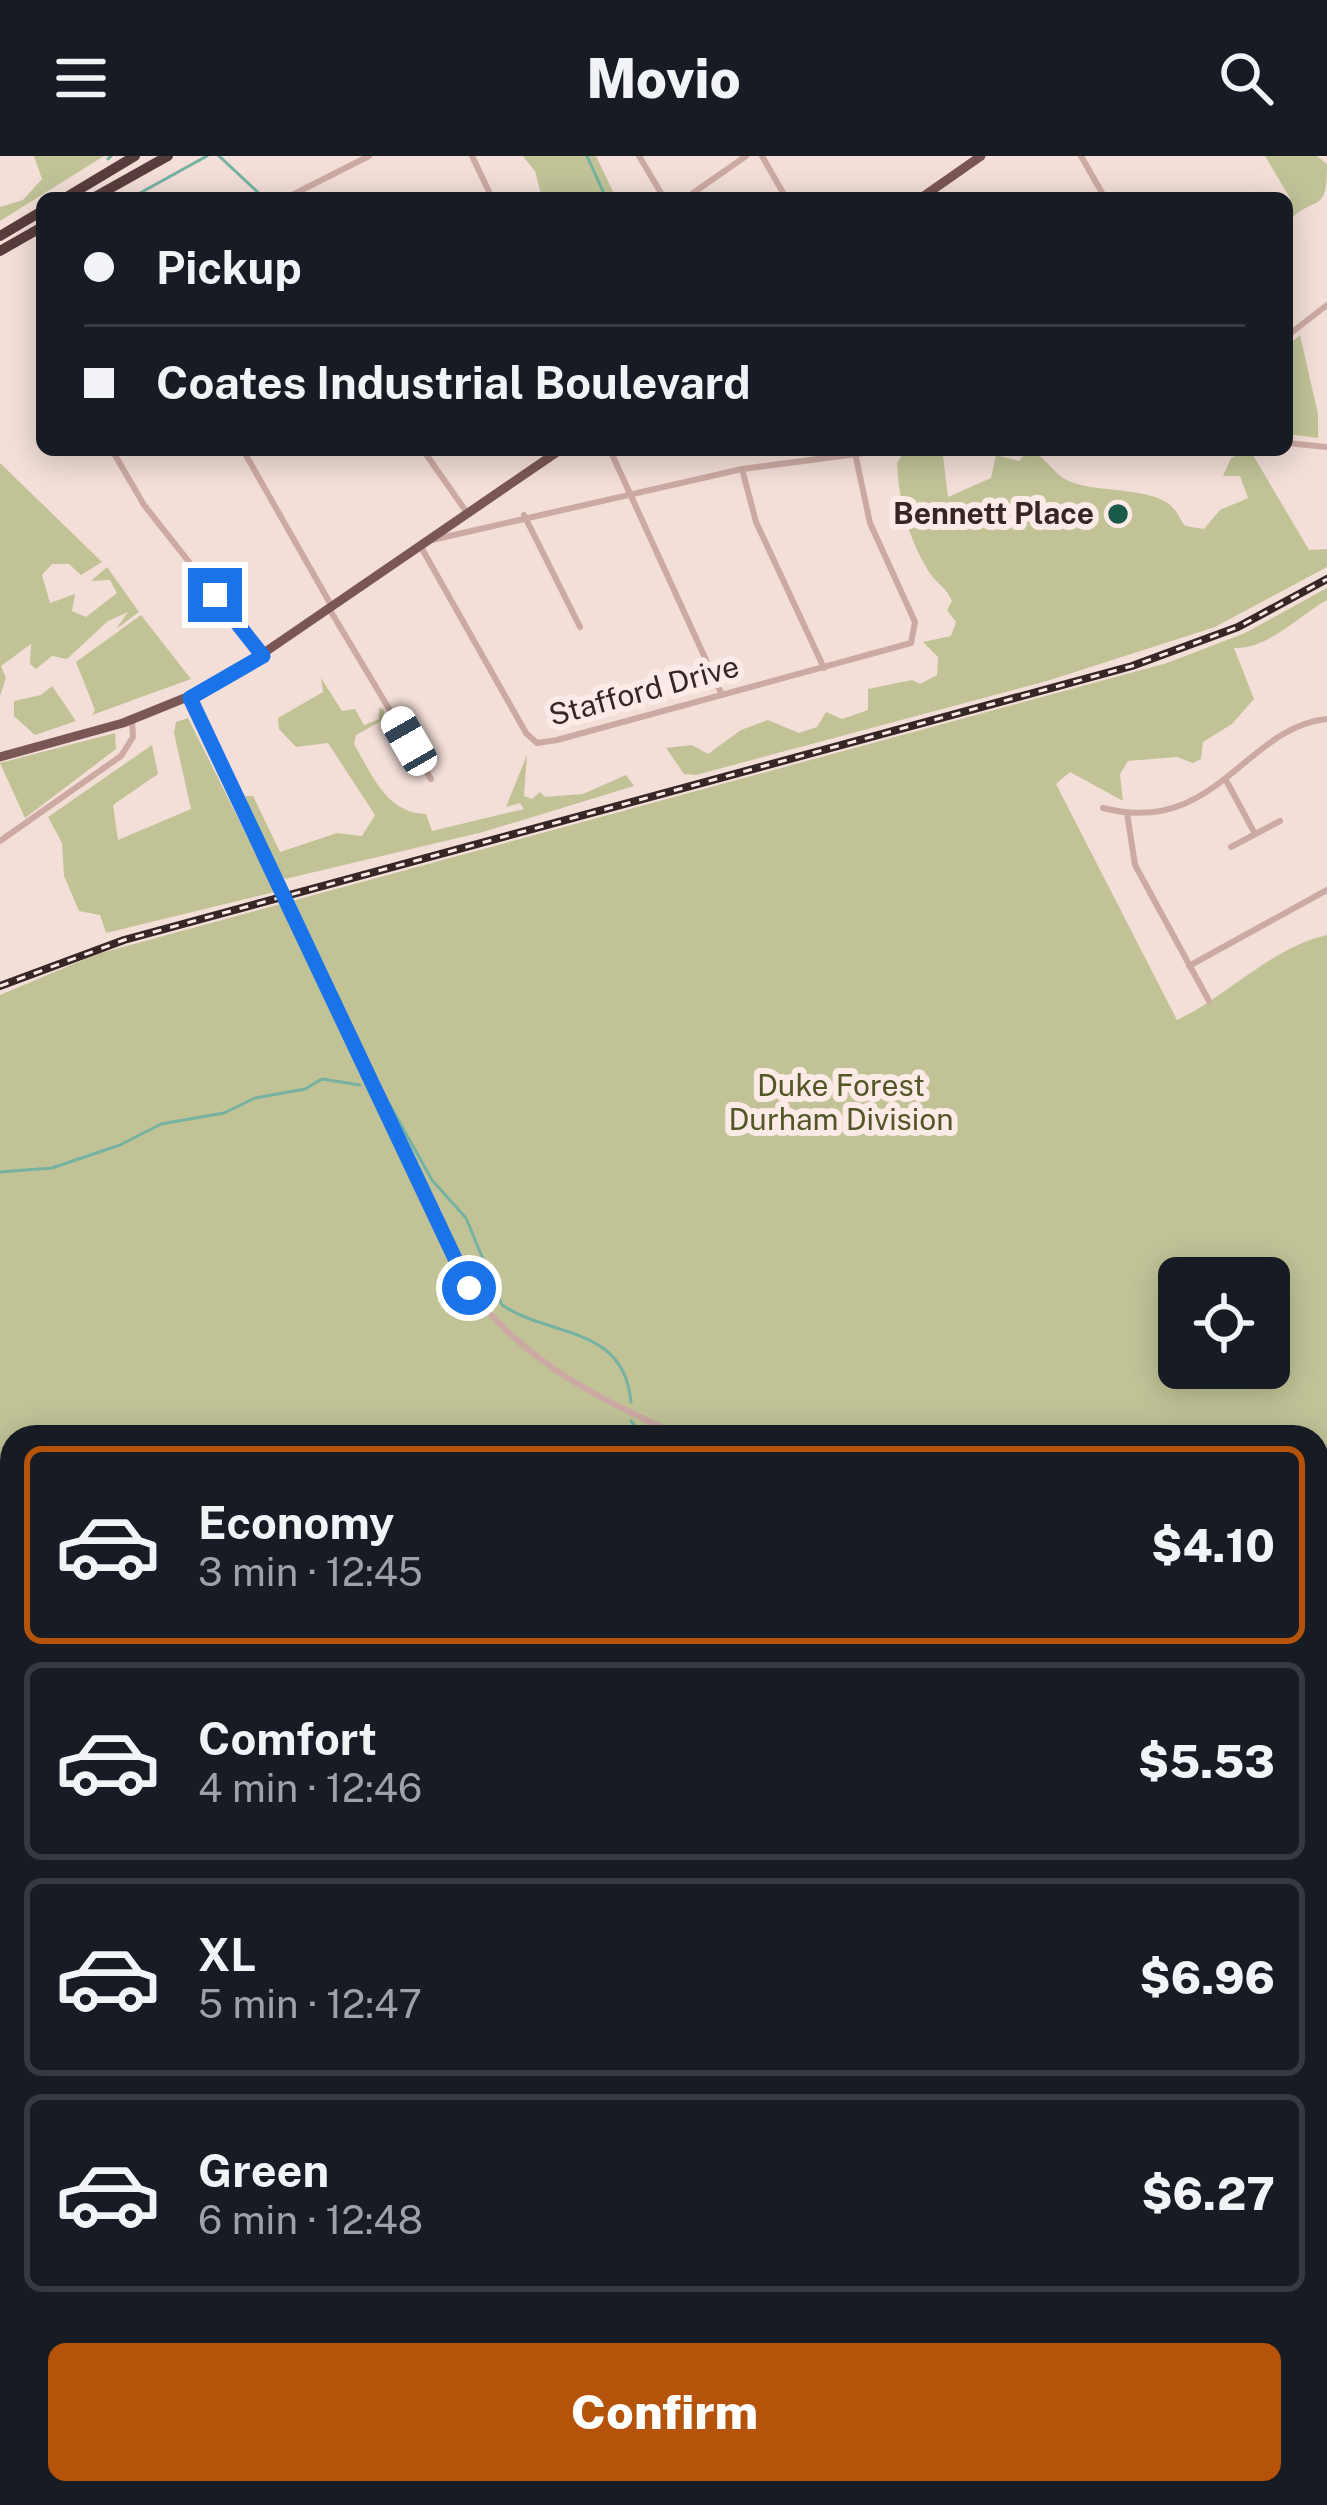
<!DOCTYPE html>
<meta charset="utf-8">
<style>
:root{--surface:#171b24;--page:#242831;--text:#f1f3f6;--muted:#9ea1a6;--line:#363941;--accent:#b45309}
body{margin:0;font-family:"Public Sans",sans-serif;background:var(--page);color:var(--text);height:100vh;display:flex;flex-direction:column;font-size:45px;white-space:nowrap}
*{box-sizing:border-box;margin:0}
p{font-size:39px;color:var(--muted)}
.icon{flex:none;width:66px;height:66px;fill:none;stroke:currentColor;stroke-width:2;stroke-linecap:round;stroke-linejoin:round}
.map{position:relative;flex:1;overflow:hidden}
.side{position:absolute;left:0px;top:1269px;width:1329px;height:1080px;display:flex;flex-direction:column;background:var(--surface);border-radius:36px 36px 0 0;box-shadow:0 6px 30px #0003}
.side>*{flex:none}
.banner{position:absolute;left:36px;top:36px;width:1257px;height:264px;border-radius:18px;box-shadow:0 6px 30px #0003;display:grid;align-content:center;height:264px;padding:0 48px;background:var(--surface)}
.controls{position:absolute;left:1158px;top:1101px;display:grid;gap:24px}
.controls a{display:grid;place-items:center;width:132px;height:132px;border-radius:18px;background:var(--surface);box-shadow:0 6px 30px #0003;font-size:60px}
.end{position:absolute;width:54px;height:54px;margin:-27px;border:15px solid #1a73e8;background:#fff;box-shadow:0 0 0 6px #fff}
.from{border-radius:50%}
.car{position:absolute;width:36px;height:72px;margin:-36px -18px;border-radius:15px;box-shadow:0 0 9px 3px #0007;background:linear-gradient(#fff 24%,#345 0 40%,#fff 0 76%,#345 0 86%,#fff 0)}
.banner b{display:flex;align-items:center;gap:42px;height:114px;font-size:45px}
.banner b+b{border-top:3px solid var(--line)}
.banner i{width:30px;height:30px;background:var(--text)}
ul{padding:21px 0 0;list-style:none}
li{display:flex;align-items:center;gap:36px;height:198px;margin:0 24px 18px;padding:0 24px;border:6px solid var(--line);border-radius:18px}
li div{flex:1}
li b{display:block;font-size:45px}
li em{font-style:normal;font-weight:800}
li.selected{border-color:var(--accent)}
li>.icon{width:108px;height:108px;stroke-width:1.5}
.button{display:flex;gap:24px;margin-top:auto;padding:24px 48px}
.button a{flex:1;height:138px;border-radius:18px;background:var(--accent);color:#fff;font-size:48px;font-weight:800;line-height:138px;text-align:center}
header{display:flex;justify-content:space-between;align-items:center;height:156px;padding:0 48px;background:var(--surface);font-size:54px;font-weight:800}
.map>svg:first-child{display:block}
</style>
<header><svg class="icon" aria-label="menu" viewBox="0 0 24 24"><path d="M4 6h16M4 12h16M4 18h16"/></svg>Movio<svg class="icon" aria-label="search" viewBox="0 0 24 24"><circle cx="10" cy="10" r="6"/><path d="M15 15l6 6"/></svg></header>
<div class="map">
<svg width="1327" height="2349" viewBox="0 0 1327 2349">
<rect width="100%" height="100%" fill="#f3ded8"/>
<g fill="#c1c397" fill-rule="evenodd">
<polygon points="34,0 104,0 0,65 0,51 23,44 42,23"/>
<polygon points="523,0 596,0 616,42 542,42 535,15"/>
<path d="M1265,0H1317L1327,8C1327,60 1317,37 1287,66L1290,42Z"/>
<polygon points="1300,179 1318,258 1318,282 1287,278 1287,190"/>
<path d="M1028,294C1046,300 1050,314 1065,323C1092,339 1155,328 1175,354C1179,359 1181,365 1185,370L1204,373L1220,354L1248,342L1240,320H1223L1231,302L1250,294L1309,394L1327,393V411L1215,471L1047,525L696,619L684,618L666,592L692,589L708,598L741,574L768,564L799,577L817,571L826,556L842,563L868,554V533L912,524L920,528L937,519L938,501L923,486L951,480L956,466L947,454L952,445C946,431 936,427 929,416C908,382 899,347 897,307L902,299L943,300L948,341L991,322L996,299L1019,305Z"/>
<polygon points="0,307 102,406 81,419 69,408 52,408 42,419 50,447 75,438 72,455 86,461 117,437 110,424 91,425 107,411 139,456 116,473 128,456 108,465 67,503 52,500 36,513 30,508 31,488 1,510 6,522 0,540"/>
<path d="M1327,432V444C1298,460 1269,493 1234,492L1254,543L1232,568L1203,586L1201,603L1193,607L1177,601L1128,605L1120,618L1123,645L1070,616L1056,628L1177,864C1227,841 1270,792 1327,779V1767L1317,1774L1326,1758L1317,1740V1281H12V2337H308L312,2349H0V839L97,798L1167,507L1245,477ZM1179,1122H1269V1212H1179Z"/>
<polygon points="141,459 191,523 92,559 95,554 76,506"/>
<path d="M321,522L342,555L355,553L364,569L379,563V552L384,554L383,564L356,579L354,588C373,621 387,657 426,658L432,675L524,653L520,647L506,651L527,599L524,640L532,643L540,636L545,641L583,638L626,619L634,630L483,676L285,723L271,709L245,640H253L280,696L337,677L362,680L375,659L328,587L296,591L279,573L278,562L323,536Z"/>
<polygon points="52,530 76,565 35,579 14,560 14,545 41,539"/>
<polygon points="188,562 275,736 106,777 100,759 79,755 64,720 62,687 48,661 152,589 158,618 113,649 118,684 191,653 174,577 176,566"/>
<polygon points="115,577 116,593 25,662 0,607"/>
<polygon points="654,2337 800,2337 800,2347 660,2349"/>
<polygon points="842,2337 1007,2337 1009,2349 814,2349 815,2344 840,2344"/>
</g>
<g fill="none" stroke-linecap="round" stroke-linejoin="round">
<g stroke="#75b2a2" stroke-width="3">
<polyline points="219,0 264,42"/>
<polyline points="587,0 606,42"/>
<polyline points="108,3 111,0"/>
<polyline points="131,42 207,0"/>
<path d="M378,928L432,1024L466,1062L502,1149C552,1182 624,1169 631,1246"/>
<polyline points="0,1016 52,1012 120,989 161,968 224,957 255,942 305,933 322,923 360,929"/>
<polyline points="631,1265 644,1281"/>
<polyline points="0,1894 12,1869"/>
<polyline points="263,2349 265,2337"/>
<polyline points="706,2349 713,2337"/>
</g>
<g stroke="#ccaaa3" stroke-width="6">
<polyline points="472,0 492,42"/>
<polyline points="639,0 664,42"/>
<polyline points="762,0 786,42"/>
<polyline points="1081,0 1105,42"/>
<polyline points="286,42 369,0"/>
<polyline points="686,42 746,0"/>
<polyline points="1287,180 1327,149"/>
<polyline points="1287,287 1327,291"/>
<polyline points="112,294 144,349 261,497"/>
<polyline points="243,294 331,449"/>
<polyline points="423,294 468,358"/>
<polyline points="610,294 722,539"/>
<polyline points="742,313 756,366 824,512"/>
<polyline points="524,359 580,471"/>
<polyline points="432,384 742,313 887,294"/>
<polyline points="421,391 526,577 537,587 557,584 911,487 915,466 870,367 855,297"/>
<polyline points="330,454 431,623"/>
<polyline points="190,542 275,724"/>
<polyline points="1227,626 1255,678"/>
<path d="M1103,652C1216,681 1245,571 1327,563"/>
<polyline points="1127,657 1135,709 1209,845"/>
<polyline points="0,685 121,600 133,581 132,564"/>
<polyline points="1231,691 1280,665"/>
<path d="M291,757L455,1107C500,1194 597,1244 685,1281"/>
<polyline points="1189,810 1327,734"/>
<polyline points="1317,1507 1327,1508"/>
<polyline points="1317,1843 1327,1832"/>
<polyline points="1317,1845 1327,1860"/>
<polyline points="0,2269 12,2271"/>
<polyline points="1317,2289 1327,2291"/>
<polyline points="808,2337 808,2349"/>
<polyline points="1018,2337 1020,2349"/>
<polyline points="431,2349 431,2337"/>
</g>
<g stroke="#7a5756" stroke-width="9">
<polyline points="921,42 981,0"/>
<polyline points="0,601 123,567 217,529 560,294"/>
</g>
<g stroke="#583d3c" stroke-width="10">
<polyline points="65,42 135,0"/>
<polyline points="93,42 168,0"/>
<polyline points="0,80 42,55"/>
<polyline points="0,95 42,71"/>
</g>
<g stroke="#362626" stroke-width="8">
<polyline id="rail" points="0,830 124,784 1132,510 1238,471 1327,423"/>
</g>
<use href="#rail" stroke="#fbeae5" stroke-width="3" stroke-dasharray="9" stroke-linecap="butt"/>
<polyline stroke="#ccaaa3" stroke-width="6" points="275,724 291,757"/>
</g>
<g fill="none" stroke-linecap="round" stroke-linejoin="round">
<polyline stroke="#1a73e8" stroke-width="15" points="215,439 263,500 190,542 469,1132"/>
</g>
<circle fill="#185b4b" stroke="#fbeae5" stroke-width="4.5" cx="1118" cy="358" r="12"/>
<g text-anchor="middle" stroke-width="12" stroke-linejoin="round" paint-order="stroke">
<g font-size="30" font-weight="bold" fill="#362626" stroke="#fbeae5" text-anchor="end">
<text x="1094" y="368">Bennett Place</text>
</g>
<g font-size="30" fill="#362626" stroke="#fbeae5">
<text transform="translate(644 535) rotate(-15)" y="10">Stafford Drive</text>
</g>
<g font-size="30" fill="#535728" stroke="#fbeae5">
<text x="841" y="940">Duke Forest<tspan x="841" dy="34">Durham Division</tspan></text>
</g>
</g>
</svg>
<div class="controls">
<a><svg class="icon" aria-label="locate" viewBox="0 0 24 24"><circle cx="12" cy="12" r="6"/><path d="M12 2v4M12 18v4M2 12h4M18 12h4"/></svg></a>
</div>
<i class="end from" style="left:469px;top:1132px"></i>
<i class="end" style="left:215px;top:439px"></i>
<i class="car" style="left:409px;top:585px;rotate:330deg"></i>
<div class="banner">
<b><i class="from"></i>Pickup</b>
<b><i></i>Coates Industrial Boulevard</b>
</div>
<section class="side">
<ul>
<li class="selected"><svg class="icon" aria-label="car" viewBox="0 0 24 24"><path d="M5 17H2v-5l4-1 3-4h7l3 4 3 1v5h-3M9 17h6M6 11h13"/><circle cx="7" cy="17" r="2"/><circle cx="17" cy="17" r="2"/></svg><div><b>Economy</b><p>3 min · 12:45</p></div><em>$4.10</em></li>
<li><svg class="icon" aria-label="car" viewBox="0 0 24 24"><path d="M5 17H2v-5l4-1 3-4h7l3 4 3 1v5h-3M9 17h6M6 11h13"/><circle cx="7" cy="17" r="2"/><circle cx="17" cy="17" r="2"/></svg><div><b>Comfort</b><p>4 min · 12:46</p></div><em>$5.53</em></li>
<li><svg class="icon" aria-label="car" viewBox="0 0 24 24"><path d="M5 17H2v-5l4-1 3-4h7l3 4 3 1v5h-3M9 17h6M6 11h13"/><circle cx="7" cy="17" r="2"/><circle cx="17" cy="17" r="2"/></svg><div><b>XL</b><p>5 min · 12:47</p></div><em>$6.96</em></li>
<li><svg class="icon" aria-label="car" viewBox="0 0 24 24"><path d="M5 17H2v-5l4-1 3-4h7l3 4 3 1v5h-3M9 17h6M6 11h13"/><circle cx="7" cy="17" r="2"/><circle cx="17" cy="17" r="2"/></svg><div><b>Green</b><p>6 min · 12:48</p></div><em>$6.27</em></li>
</ul>
<div class="button"><a>Confirm</a></div>
</section>
</div>
